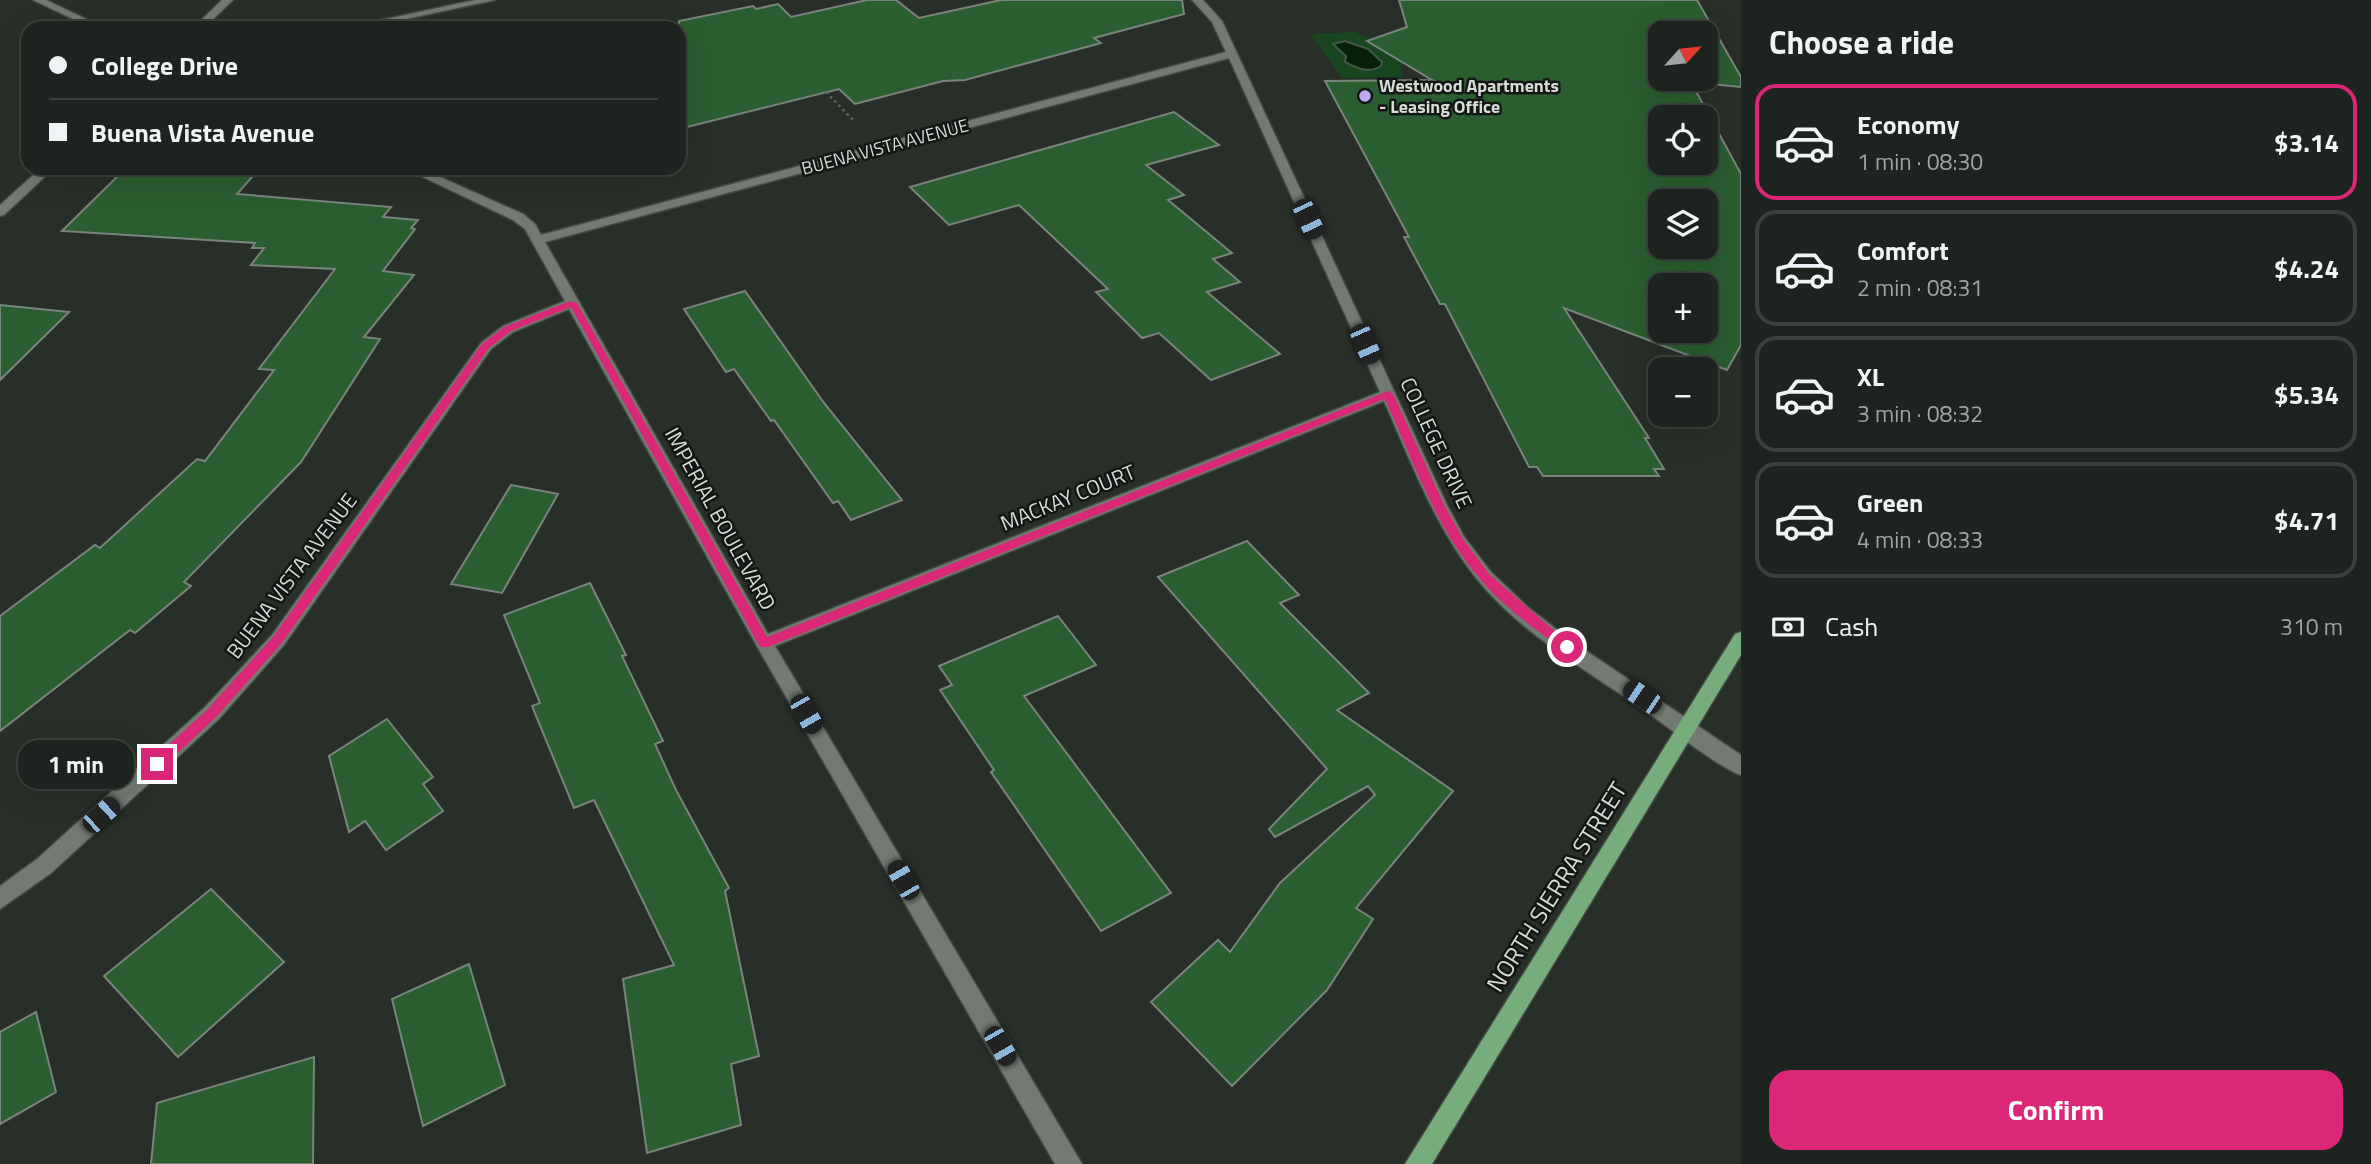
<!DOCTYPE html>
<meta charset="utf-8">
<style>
:root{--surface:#1d231e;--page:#252b27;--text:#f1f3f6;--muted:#a0a4a4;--line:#3b403c;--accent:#db2777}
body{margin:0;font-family:"Titillium Web",sans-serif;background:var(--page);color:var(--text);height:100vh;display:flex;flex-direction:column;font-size:26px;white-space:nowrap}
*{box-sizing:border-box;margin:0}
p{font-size:23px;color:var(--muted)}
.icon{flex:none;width:38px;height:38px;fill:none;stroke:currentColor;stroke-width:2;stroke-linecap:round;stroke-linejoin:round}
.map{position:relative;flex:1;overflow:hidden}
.details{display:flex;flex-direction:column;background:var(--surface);width:630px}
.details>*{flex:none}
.hud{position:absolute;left:21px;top:21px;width:665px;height:154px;border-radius:21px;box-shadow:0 7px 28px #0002,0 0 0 2px var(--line);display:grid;align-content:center;height:154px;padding:0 28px;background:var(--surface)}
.needle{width:46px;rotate:63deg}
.buttons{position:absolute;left:1648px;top:21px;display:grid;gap:14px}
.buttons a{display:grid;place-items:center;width:70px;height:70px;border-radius:14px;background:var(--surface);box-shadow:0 7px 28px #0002,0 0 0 2px var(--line);font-size:35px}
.end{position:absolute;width:32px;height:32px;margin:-16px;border:9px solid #db2777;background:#fff;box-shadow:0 0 0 4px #fff}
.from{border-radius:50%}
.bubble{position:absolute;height:49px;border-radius:21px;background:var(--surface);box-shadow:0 7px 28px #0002,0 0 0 2px var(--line);font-size:23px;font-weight:700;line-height:49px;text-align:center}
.car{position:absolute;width:21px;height:42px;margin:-21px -10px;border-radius:9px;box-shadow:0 0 5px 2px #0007;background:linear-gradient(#222 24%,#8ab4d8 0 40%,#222 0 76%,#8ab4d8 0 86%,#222 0)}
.hud b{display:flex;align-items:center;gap:24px;height:66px;font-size:26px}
.hud b+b{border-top:2px solid var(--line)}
.hud i{width:18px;height:18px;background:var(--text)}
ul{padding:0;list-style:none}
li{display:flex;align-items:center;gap:21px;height:116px;margin:0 14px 10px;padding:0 14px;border:4px solid var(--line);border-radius:21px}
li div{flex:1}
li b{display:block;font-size:26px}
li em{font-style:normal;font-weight:700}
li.current{border-color:var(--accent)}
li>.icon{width:63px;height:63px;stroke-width:1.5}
h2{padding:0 28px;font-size:32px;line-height:84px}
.pay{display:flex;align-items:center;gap:18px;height:77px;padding:0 28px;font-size:26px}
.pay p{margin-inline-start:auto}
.primary-button{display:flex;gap:14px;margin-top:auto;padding:14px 28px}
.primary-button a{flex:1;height:80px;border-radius:21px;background:var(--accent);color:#fff;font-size:28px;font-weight:700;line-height:80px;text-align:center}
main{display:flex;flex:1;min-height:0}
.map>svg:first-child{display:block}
</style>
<main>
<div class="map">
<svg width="1741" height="1164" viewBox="0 0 1741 1164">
<rect width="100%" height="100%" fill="#272f28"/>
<polygon fill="#19451f" points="1355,32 1400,52 1402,77 1342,78 1310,34"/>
<path fill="#051f08" stroke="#445846" stroke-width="2" d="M1345,41L1368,49L1382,62L1381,66C1369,74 1356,68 1345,62L1346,56L1333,44Z"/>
<g fill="#2a5d30" stroke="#7b847c" stroke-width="2" fill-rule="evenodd">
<polygon points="867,0 896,0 919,18 1001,0 1182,0 1184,14 1094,38 1101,43 965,80 943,81 855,104 839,89 679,129 679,21 753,6 756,9 778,4 791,17"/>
<path d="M1399,0H1697L1741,77V87L1691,82L1741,174V345L1727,370L1564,308L1649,438H1645L1664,469H1654L1659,476H1543L1537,467H1529L1445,304H1440L1404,237H1409L1325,81L1432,80L1367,41L1407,27ZM1661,33H1706V79H1661ZM1661,117H1706V163H1661ZM1661,201H1706V247H1661ZM1661,285H1706V331H1661Z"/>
<polygon points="1174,112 1219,145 1146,165 1184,195 1168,200 1232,253 1213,259 1240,282 1207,292 1280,354 1211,380 1159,333 1142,338 1096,292 1108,289 1019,205 949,225 910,187"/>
<polygon points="126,168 260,168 237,194 391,207 383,217 418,220 411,228 415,229 383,271 414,275 364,337 380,339 301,462 184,582 191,586 135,633 130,630 0,731 0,616 95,545 100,548 197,459 205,461 274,370 259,369 335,269 251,265 264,248 252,248 255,243 62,231"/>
<polygon points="745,291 824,403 902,500 851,520 838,501 833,503 774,420 771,421 734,369 726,372 684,309"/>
<polygon points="0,305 69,312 0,380"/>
<polygon points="511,485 558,494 502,593 451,584"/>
<polygon points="1247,541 1299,595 1280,603 1369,693 1337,710 1453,791 1356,908 1373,919 1327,990 1232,1086 1151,1002 1218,940 1230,952 1280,883 1375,795 1368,786 1275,837 1269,829 1327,769 1158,577"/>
<polygon points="590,583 626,655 622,656 663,741 655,744 676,790 729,888 725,891 759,1056 731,1064 741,1125 647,1153 623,979 674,965 594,800 574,808 532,706 540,703 504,615"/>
<polygon points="1058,616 1096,665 1024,696 1171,893 1101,931 991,772 994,770 940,690 952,685 939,666"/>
<polygon points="387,719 433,777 423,784 443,811 386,850 365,821 349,832 329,756"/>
<polygon points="211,889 284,962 178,1057 104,976"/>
<polygon points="469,964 505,1085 423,1126 392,999"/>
<polygon points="36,1012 56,1092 0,1124 0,1032"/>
<polygon points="314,1057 313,1164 151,1164 157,1103"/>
</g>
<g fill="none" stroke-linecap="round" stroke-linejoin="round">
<g stroke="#444a44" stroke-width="3">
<g id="minor">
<polygon points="33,0 46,0 105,28 92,28"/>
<polygon points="222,0 233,0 204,28 193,28"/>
<polygon points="475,0 495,0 364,28 344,28"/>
<path d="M1192,0H1203L1222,21L1447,505L1465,538L1491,572L1529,608L1573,642L1741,755V775C1714,765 1669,727 1644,710C1589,672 1519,632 1477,579C1435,527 1411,462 1384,401L775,646L1082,1164H1055L758,648L569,309L513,332L491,349L284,645L219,719L145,787L51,873L0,909V886L37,859L205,707L272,635L481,343L503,326L565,301L525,229L513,220L404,168H420L523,214L535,224L541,235L1226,52L1212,22ZM1229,58L1380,392L768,634L545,242Z"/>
<polygon points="41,168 54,168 4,215 0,216 0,205"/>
</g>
</g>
<g stroke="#444a44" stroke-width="3">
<polygon id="major" points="1741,632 1741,655 1432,1164 1405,1164 1735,634"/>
</g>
<g stroke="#616862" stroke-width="2.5" stroke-dasharray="2.5 3.5" stroke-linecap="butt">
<polyline points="826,92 855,122"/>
<polyline points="642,168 647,175"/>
</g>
<use href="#minor" fill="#727a72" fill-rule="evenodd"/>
<use href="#major" fill="#77ad7c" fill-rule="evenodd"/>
</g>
<path fill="#db2777" d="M570,301L577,303L767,637L1388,391L1393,394L1444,505L1463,539L1489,574L1573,647L1571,650H1563C1535,629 1504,607 1481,580C1436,529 1413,460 1385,399L768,647H760L571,307L511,331L489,348L282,643L217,716L162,768H152V760L208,709L273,637L482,344L504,327Z"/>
<circle fill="#bea9f5" stroke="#131613" stroke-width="2.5" cx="1365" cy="96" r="7"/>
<g text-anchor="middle" stroke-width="5" stroke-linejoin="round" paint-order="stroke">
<g font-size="18" font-weight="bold" fill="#d7dcd7" stroke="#131613" text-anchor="start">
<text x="1379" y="92">Westwood Apartments<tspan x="1379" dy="21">- Leasing Office</tspan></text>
</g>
<g font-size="18" fill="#d7dcd7" stroke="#131613">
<text transform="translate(885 147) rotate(-15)" y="6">BUENA VISTA AVENUE</text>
</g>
<g font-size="21" fill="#d7dcd7" stroke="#131613">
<text transform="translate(1436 443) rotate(65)" y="7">COLLEGE DRIVE</text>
<text transform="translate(1068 498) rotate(-22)" y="7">MACKAY COURT</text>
<text transform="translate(720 519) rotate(61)" y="7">IMPERIAL BOULEVARD</text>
<text transform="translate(292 576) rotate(-53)" y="7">BUENA VISTA AVENUE</text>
</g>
<g font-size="24" fill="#d7dcd7" stroke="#131613">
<text transform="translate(1557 887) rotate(-58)" y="8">NORTH SIERRA STREET</text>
</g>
</g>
</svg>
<div class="buttons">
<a><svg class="needle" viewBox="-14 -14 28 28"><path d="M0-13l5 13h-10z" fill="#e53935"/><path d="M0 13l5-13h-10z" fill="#a0a4a4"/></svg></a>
<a><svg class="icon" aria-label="locate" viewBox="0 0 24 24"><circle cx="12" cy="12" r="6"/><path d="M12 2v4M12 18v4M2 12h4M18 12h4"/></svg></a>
<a><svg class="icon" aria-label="layers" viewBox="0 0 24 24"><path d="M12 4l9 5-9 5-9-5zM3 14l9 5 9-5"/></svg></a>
<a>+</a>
<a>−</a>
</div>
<i class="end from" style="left:1567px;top:647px"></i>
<i class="end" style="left:157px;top:764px"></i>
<div class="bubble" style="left:18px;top:740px;width:116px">1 min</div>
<i class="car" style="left:1308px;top:219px;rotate:155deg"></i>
<i class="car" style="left:1365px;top:344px;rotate:156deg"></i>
<i class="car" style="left:1642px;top:697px;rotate:304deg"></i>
<i class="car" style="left:806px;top:714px;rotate:150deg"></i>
<i class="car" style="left:101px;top:815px;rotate:48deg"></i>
<i class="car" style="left:903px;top:880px;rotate:330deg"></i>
<i class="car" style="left:1000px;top:1046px;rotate:150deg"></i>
<div class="hud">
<b><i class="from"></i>College Drive</b>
<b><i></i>Buena Vista Avenue</b>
</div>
</div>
<section class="details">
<h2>Choose a ride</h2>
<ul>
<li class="current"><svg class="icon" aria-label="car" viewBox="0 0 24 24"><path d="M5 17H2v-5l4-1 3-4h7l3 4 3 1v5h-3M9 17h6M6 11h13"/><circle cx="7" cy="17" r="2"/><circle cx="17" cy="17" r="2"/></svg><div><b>Economy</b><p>1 min · 08:30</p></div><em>$3.14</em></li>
<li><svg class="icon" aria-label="car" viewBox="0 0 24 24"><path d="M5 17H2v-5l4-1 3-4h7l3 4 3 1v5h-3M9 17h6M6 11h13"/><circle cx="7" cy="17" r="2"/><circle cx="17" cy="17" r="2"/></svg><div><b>Comfort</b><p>2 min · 08:31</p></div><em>$4.24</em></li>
<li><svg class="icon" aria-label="car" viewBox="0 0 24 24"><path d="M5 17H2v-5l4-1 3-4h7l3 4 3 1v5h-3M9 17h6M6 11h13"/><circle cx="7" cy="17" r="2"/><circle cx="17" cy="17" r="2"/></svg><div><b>XL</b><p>3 min · 08:32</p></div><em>$5.34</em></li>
<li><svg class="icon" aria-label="car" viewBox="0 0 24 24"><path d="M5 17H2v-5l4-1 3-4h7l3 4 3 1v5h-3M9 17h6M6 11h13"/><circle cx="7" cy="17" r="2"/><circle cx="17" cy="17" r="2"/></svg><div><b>Green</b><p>4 min · 08:33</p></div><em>$4.71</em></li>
</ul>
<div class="pay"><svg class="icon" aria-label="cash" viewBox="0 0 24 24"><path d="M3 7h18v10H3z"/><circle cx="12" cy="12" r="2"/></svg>Cash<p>310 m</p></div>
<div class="primary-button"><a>Confirm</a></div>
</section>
</main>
